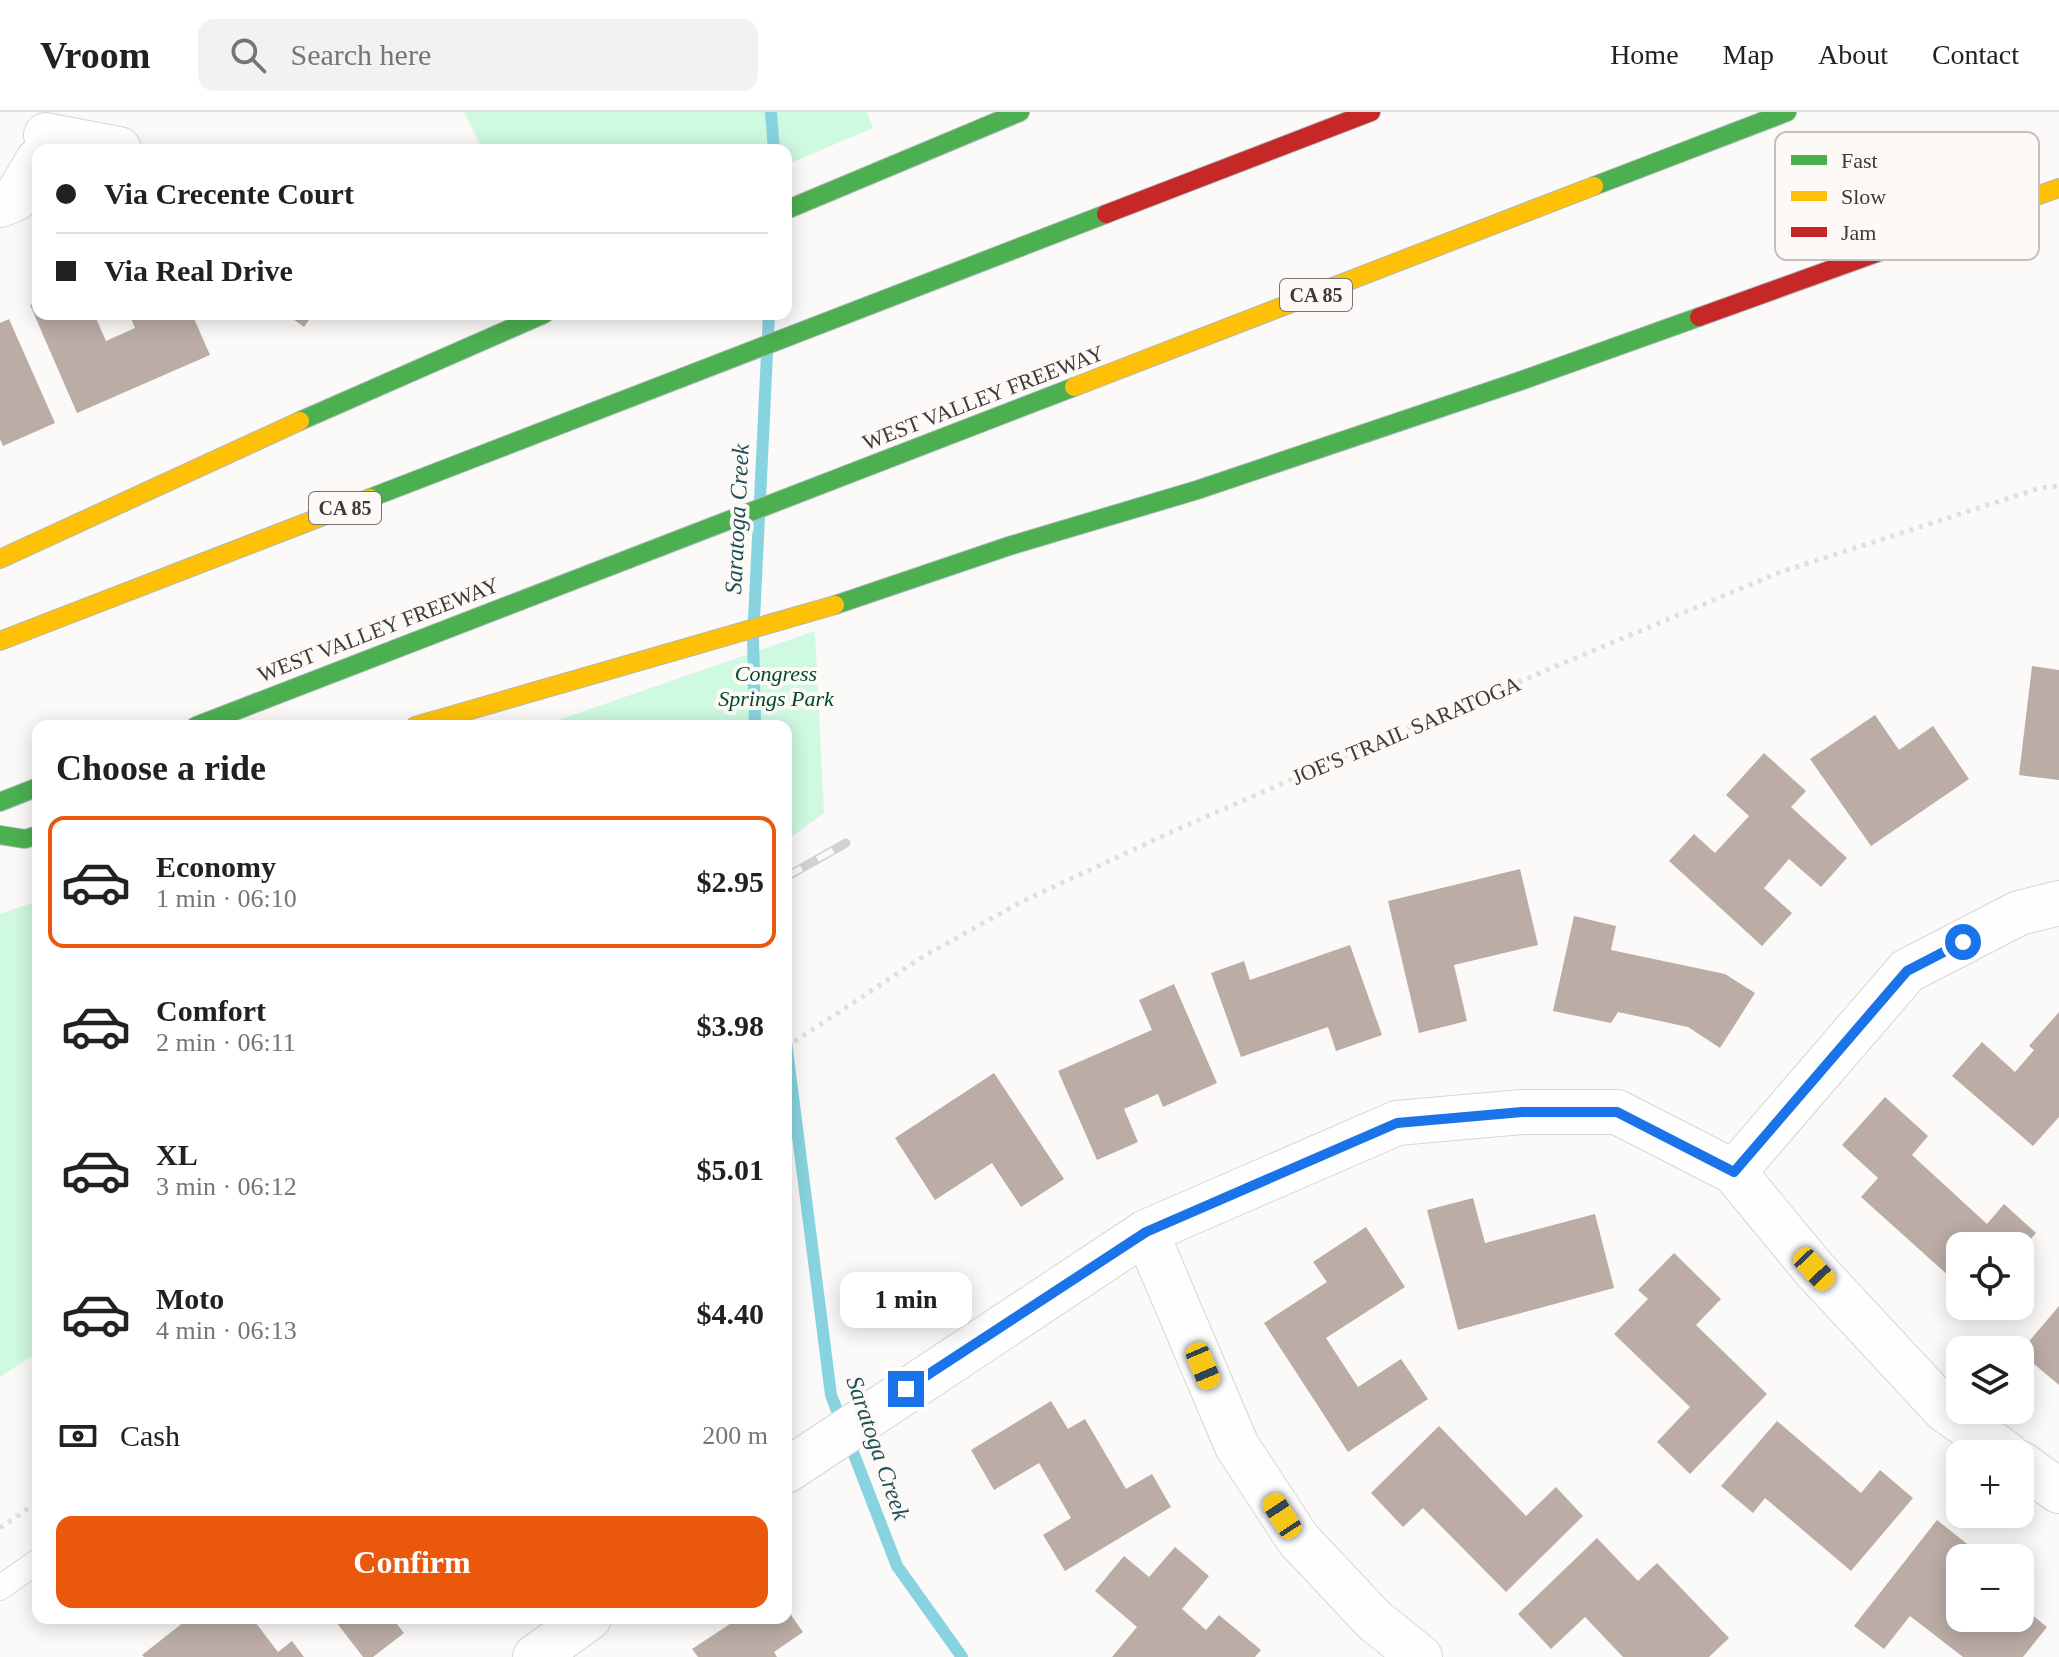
<!DOCTYPE html>
<meta charset="utf-8">
<style>
:root{--surface:#fff;--page:#f2f2f2;--text:#202124;--muted:#757577;--line:#e0e0e0;--accent:#ea580c}
body{margin:0;font-family:"Times New Roman",serif;background:var(--page);color:var(--text);height:100vh;display:flex;flex-direction:column;font-size:30px;white-space:nowrap}
*{box-sizing:border-box;margin:0}
p{font-size:26px;color:var(--muted)}
.icon{flex:none;width:44px;height:44px;fill:none;stroke:currentColor;stroke-width:2;stroke-linecap:round;stroke-linejoin:round}
.map{position:relative;flex:1;overflow:hidden}
.details{position:absolute;left:32px;top:608px;width:760px;height:904px;display:flex;flex-direction:column;background:var(--surface);border-radius:16px;box-shadow:0 4px 20px #0003}
.details>*{flex:none}
.hud{position:absolute;left:32px;top:32px;width:760px;height:176px;border-radius:16px;box-shadow:0 4px 20px #0003;display:grid;align-content:center;height:176px;padding:0 24px;background:var(--surface)}
.buttons{position:absolute;left:1946px;top:1120px;display:grid;gap:16px}
.buttons a{display:grid;place-items:center;width:88px;height:88px;border-radius:16px;background:var(--surface);box-shadow:0 4px 20px #0003;font-size:40px}
.end{position:absolute;width:36px;height:36px;margin:-18px;border:10px solid #1a73e8;background:#fff;box-shadow:0 0 0 4px #fff}
.from{border-radius:50%}
.bubble{position:absolute;height:56px;border-radius:16px;background:var(--surface);box-shadow:0 4px 20px #0003;font-size:26px;font-weight:700;line-height:56px;text-align:center}
.car{position:absolute;width:24px;height:48px;margin:-24px -12px;border-radius:10px;box-shadow:0 0 6px 2px #0007;background:linear-gradient(#f5c518 24%,#345 0 40%,#f5c518 0 76%,#345 0 86%,#f5c518 0)}
.hud b{display:flex;align-items:center;gap:28px;height:76px;font-size:30px}
.hud b+b{border-top:2px solid var(--line)}
.hud i{width:20px;height:20px;background:var(--text)}
ul{padding:0;list-style:none}
li{display:flex;align-items:center;gap:24px;height:132px;margin:0 16px 12px;padding:0 8px;border:4px solid transparent;border-radius:16px}
li div{flex:1}
li b{display:block;font-size:30px}
li em{font-style:normal;font-weight:700}
li.current{border-color:var(--accent)}
li>.icon{width:72px;height:72px;stroke-width:1.5}
h2{padding:0 24px;font-size:36px;line-height:96px}
.pay{display:flex;align-items:center;gap:20px;height:88px;padding:0 24px;font-size:30px}
.pay p{margin-inline-start:auto}
.button{display:flex;gap:16px;margin-top:auto;padding:16px 24px}
.button a{flex:1;height:92px;border-radius:16px;background:var(--accent);color:#fff;font-size:32px;font-weight:700;line-height:92px;text-align:center}
header{display:flex;align-items:center;gap:48px;box-sizing:border-box;height:112px;padding:0 40px;background:var(--surface);border-bottom:2px solid var(--line)}
header strong{font-size:38px}
nav{display:flex;gap:44px;margin-inline-start:auto;font-size:28px}
.search{width:560px;height:72px;background:var(--page);display:flex;align-items:center;gap:20px;box-sizing:border-box;padding:0 28px;border-radius:16px;color:var(--muted);font-size:30px}
.map>svg:first-child{display:block}
</style>
<header>
<strong>Vroom</strong>
<div class="search"><svg class="icon" aria-label="search" viewBox="0 0 24 24"><circle cx="10" cy="10" r="6"/><path d="M15 15l6 6"/></svg>Search here</div>
<nav><a>Home</a><a>Map</a><a>About</a><a>Contact</a></nav>
</header>
<div class="map">
<svg width="2059" height="1545" viewBox="0 0 2059 1545">
<rect width="100%" height="100%" fill="#fcfaf8"/>
<g fill="#cff9e1">
<polygon points="464,0 867,0 873,16 786,53 786,38 483,38"/>
<polygon points="815,519 824,701 786,729 786,614 541,614"/>
<polygon points="38,789 38,1240 0,1265 0,802"/>
</g>
<g fill="none" stroke-linecap="round" stroke-linejoin="round">
<g stroke="#87d4e0" stroke-width="12">
<polyline points="771,0 774,38"/>
<polyline points="768,223 769,202"/>
<polyline points="760,387 767,242"/>
<polyline points="754,507 759,405"/>
<polyline points="753,525 755,614"/>
<polyline points="786,930 831,1283 897,1454 962,1545"/>
</g>
</g>
<g fill="#bbaca6">
<polygon points="38,190 38,202 94,202 106,229 135,216 129,202 192,202 210,243 77,301 30,193"/>
<polygon points="286,202 313,202 304,215"/>
<polygon points="9,207 55,311 3,334 0,327 0,211"/>
<polygon points="2032,554 2059,558 2059,668 2019,663"/>
<polygon points="1875,603 1899,638 1933,614 1969,667 1871,734 1810,647"/>
<polygon points="1764,641 1806,679 1791,695 1847,746 1821,775 1789,747 1764,776 1792,801 1762,834 1669,749 1694,722 1715,741 1749,704 1726,683"/>
<polygon points="1520,757 1538,833 1454,853 1467,909 1419,921 1388,789"/>
<polygon points="1574,804 1616,814 1611,838 1725,862 1755,881 1720,936 1688,915 1618,900 1611,911 1553,899"/>
<polygon points="1350,833 1382,923 1336,939 1328,915 1241,945 1211,861 1244,849 1250,868"/>
<polygon points="1174,872 1217,971 1163,995 1158,982 1124,997 1138,1030 1097,1048 1058,959 1152,918 1139,888"/>
<polygon points="2059,900 2059,1005 2033,1034 1952,964 1982,930 2015,960 2034,938 2029,934"/>
<polygon points="994,961 1064,1067 1021,1095 992,1051 935,1088 895,1026"/>
<polygon points="1885,985 1928,1024 1912,1043 1987,1112 2004,1092 2036,1121 2020,1139 2020,1134 1960,1134 1960,1174 1861,1085 1878,1066 1842,1033"/>
<polygon points="1473,1086 1485,1131 1595,1102 1614,1176 1458,1218 1427,1098"/>
<polygon points="1366,1115 1405,1175 1326,1226 1358,1275 1401,1247 1428,1287 1348,1340 1264,1211 1327,1170 1313,1150"/>
<polygon points="1674,1141 1721,1187 1696,1213 1767,1282 1690,1362 1657,1330 1690,1295 1614,1222 1648,1187 1638,1178"/>
<polygon points="2059,1194 2059,1273 2020,1240"/>
<polygon points="1051,1289 1068,1317 1085,1307 1126,1377 1152,1362 1171,1395 1065,1459 1043,1423 1071,1406 1039,1351 994,1378 971,1338"/>
<polygon points="1777,1309 1861,1381 1880,1358 1913,1386 1851,1459 1765,1386 1753,1401 1721,1374"/>
<polygon points="1439,1314 1526,1404 1556,1375 1583,1404 1506,1480 1423,1396 1403,1415 1371,1381"/>
<polygon points="1937,1408 1976,1439 1971,1446 1960,1446 1960,1506 2020,1506 2020,1493 2047,1515 2023,1545 1963,1545 1910,1504 1884,1537 1854,1514"/>
<polygon points="1597,1426 1638,1469 1657,1451 1729,1526 1709,1545 1623,1545 1585,1505 1551,1537 1518,1502"/>
<polygon points="1175,1435 1209,1464 1182,1497 1206,1518 1219,1503 1261,1538 1255,1545 1112,1545 1137,1515 1095,1479 1124,1444 1149,1465"/>
<polygon points="786,1496 803,1520 774,1540 777,1545 698,1545 692,1537 739,1506 786,1506"/>
<polygon points="189,1506 224,1506 228,1511 234,1506 252,1506 278,1540 292,1529 304,1545 144,1545 142,1543"/>
<polygon points="333,1506 392,1506 404,1521 373,1545 363,1545"/>
</g>
<g fill="none" stroke-linecap="round" stroke-linejoin="round">
<g stroke="#d7d6d5" stroke-width="26">
<polyline id="lane" points="0,1476 38,1449"/>
</g>
<g stroke="#d7d6d5" stroke-width="46">
<g id="street">
<polyline points="46,23 119,37"/>
<polyline points="0,93 15,87 38,48"/>
<polyline points="1734,1060 1907,859 2019,801 2059,791"/>
<polyline points="1146,1120 1237,1334 1298,1427 1374,1508 1420,1545"/>
<polyline points="2020,1351 2059,1379"/>
<polyline points="786,1359 1146,1120 1397,1011 1522,1000 1617,1000 1734,1060 1814,1157 1945,1298 2007,1342"/>
<polyline points="535,1545 589,1506"/>
</g>
</g>
<g stroke="#abb9bc" stroke-width="20">
<g id="fast">
<polyline points="1594,74 1787,0"/>
<polyline points="786,98 1020,0"/>
<polyline points="300,309 544,202"/>
<polyline points="370,386 1106,102"/>
<polyline points="835,493 1009,434 1197,378 1520,269 1699,205"/>
<polyline points="196,614 1074,275"/>
<polyline points="0,690 38,675"/>
<polyline points="0,723 25,727 38,723"/>
</g>
</g>
<g stroke="#abb9bc" stroke-width="20">
<g id="slow">
<polyline points="1960,111 2059,76"/>
<polyline points="1074,275 1594,74"/>
<polyline points="0,447 300,309"/>
<polyline points="0,529 370,386"/>
<polyline points="415,614 835,493"/>
</g>
</g>
<g stroke="#abb9bc" stroke-width="20">
<g id="jam">
<polyline points="1106,102 1371,0"/>
<polyline points="1699,205 1960,111"/>
</g>
</g>
<g stroke="#dfdfde" stroke-width="5" stroke-dasharray="4 6" stroke-linecap="butt">
<polyline points="786,935 924,844 1023,789 1178,717 1421,611 1778,461 2040,376 2059,374"/>
<polyline points="0,1416 38,1390"/>
</g>
<use href="#lane" stroke="#fffefe" stroke-width="24"/>
<use href="#street" stroke="#fffefe" stroke-width="44"/>
<use href="#fast" stroke="#4caf50" stroke-width="18"/>
<use href="#slow" stroke="#ffc107" stroke-width="18"/>
<use href="#jam" stroke="#c62828" stroke-width="18"/>
<g stroke="#d3d2d2" stroke-width="9">
<polyline id="rail" points="786,765 846,731"/>
</g>
<use href="#rail" stroke="#fdf9f7" stroke-width="6" stroke-dasharray="18" stroke-linecap="butt"/>
</g>
<g fill="none" stroke-linecap="round" stroke-linejoin="round">
<polyline stroke="#1a73e8" stroke-width="10" points="906,1277 1146,1120 1397,1011 1522,1000 1617,1000 1734,1060 1907,859 1963,830"/>
</g>
<g text-anchor="middle" stroke-width="8" stroke-linejoin="round" paint-order="stroke">
<g fill="#fdf9f7" stroke="#777473" stroke-width="2">
<rect x="1280" y="167" width="72" height="32" rx="6"/>
<rect x="309" y="380" width="72" height="32" rx="6"/>
</g>
<g font-size="20" font-weight="bold" fill="#3d3b3b">
<text x="1316" y="190">CA 85</text>
<text x="345" y="403">CA 85</text>
</g>
<g font-size="22" fill="#3d3b3b" stroke="#fdf9f7">
<text transform="translate(983 285) rotate(-21)" y="8">WEST VALLEY FREEWAY</text>
<text transform="translate(378 517) rotate(-21)" y="8">WEST VALLEY FREEWAY</text>
<text transform="translate(1406 618) rotate(-23)" y="8">JOE'S TRAIL SARATOGA</text>
</g>
<g font-size="22" font-style="italic" fill="#02482c" stroke="#fdf9f7">
<text x="776" y="569">Congress<tspan x="776" dy="25">Springs Park</tspan></text>
</g>
<g font-size="24" font-style="italic" fill="#205058" stroke="#fdf9f7">
<text transform="translate(737 407) rotate(-87)" y="8">Saratoga Creek</text>
<text transform="translate(878 1336) rotate(71)" y="8">Saratoga Creek</text>
</g>
</g>
<rect x="1775" y="20" width="264" height="128" rx="12" fill="#fdf9f7" stroke="#c3c0bf" stroke-width="2"/>
<rect x="1791" y="43" width="36" height="10" fill="#4caf50"/>
<rect x="1791" y="79" width="36" height="10" fill="#ffc107"/>
<rect x="1791" y="115" width="36" height="10" fill="#c62828"/>
<g font-size="22" fill="#3d3b3b">
<text x="1841" y="56">Fast</text>
<text x="1841" y="92">Slow</text>
<text x="1841" y="128">Jam</text>
</g>
</svg>
<div class="buttons">
<a><svg class="icon" aria-label="locate" viewBox="0 0 24 24"><circle cx="12" cy="12" r="6"/><path d="M12 2v4M12 18v4M2 12h4M18 12h4"/></svg></a>
<a><svg class="icon" aria-label="layers" viewBox="0 0 24 24"><path d="M12 4l9 5-9 5-9-5zM3 14l9 5 9-5"/></svg></a>
<a>+</a>
<a>−</a>
</div>
<i class="end from" style="left:1963px;top:830px"></i>
<i class="end" style="left:906px;top:1277px"></i>
<div class="bubble" style="left:840px;top:1160px;width:132px">1 min</div>
<i class="car" style="left:1814px;top:1157px;rotate:137deg"></i>
<i class="car" style="left:1203px;top:1254px;rotate:157deg"></i>
<i class="car" style="left:1282px;top:1404px;rotate:327deg"></i>
<div class="hud">
<b><i class="from"></i>Via Crecente Court</b>
<b><i></i>Via Real Drive</b>
</div>
<section class="details">
<h2>Choose a ride</h2>
<ul>
<li class="current"><svg class="icon" aria-label="car" viewBox="0 0 24 24"><path d="M5 17H2v-5l4-1 3-4h7l3 4 3 1v5h-3M9 17h6M6 11h13"/><circle cx="7" cy="17" r="2"/><circle cx="17" cy="17" r="2"/></svg><div><b>Economy</b><p>1 min · 06:10</p></div><em>$2.95</em></li>
<li><svg class="icon" aria-label="car" viewBox="0 0 24 24"><path d="M5 17H2v-5l4-1 3-4h7l3 4 3 1v5h-3M9 17h6M6 11h13"/><circle cx="7" cy="17" r="2"/><circle cx="17" cy="17" r="2"/></svg><div><b>Comfort</b><p>2 min · 06:11</p></div><em>$3.98</em></li>
<li><svg class="icon" aria-label="car" viewBox="0 0 24 24"><path d="M5 17H2v-5l4-1 3-4h7l3 4 3 1v5h-3M9 17h6M6 11h13"/><circle cx="7" cy="17" r="2"/><circle cx="17" cy="17" r="2"/></svg><div><b>XL</b><p>3 min · 06:12</p></div><em>$5.01</em></li>
<li><svg class="icon" aria-label="car" viewBox="0 0 24 24"><path d="M5 17H2v-5l4-1 3-4h7l3 4 3 1v5h-3M9 17h6M6 11h13"/><circle cx="7" cy="17" r="2"/><circle cx="17" cy="17" r="2"/></svg><div><b>Moto</b><p>4 min · 06:13</p></div><em>$4.40</em></li>
</ul>
<div class="pay"><svg class="icon" aria-label="cash" viewBox="0 0 24 24"><path d="M3 7h18v10H3z"/><circle cx="12" cy="12" r="2"/></svg>Cash<p>200 m</p></div>
<div class="button"><a>Confirm</a></div>
</section>
</div>
